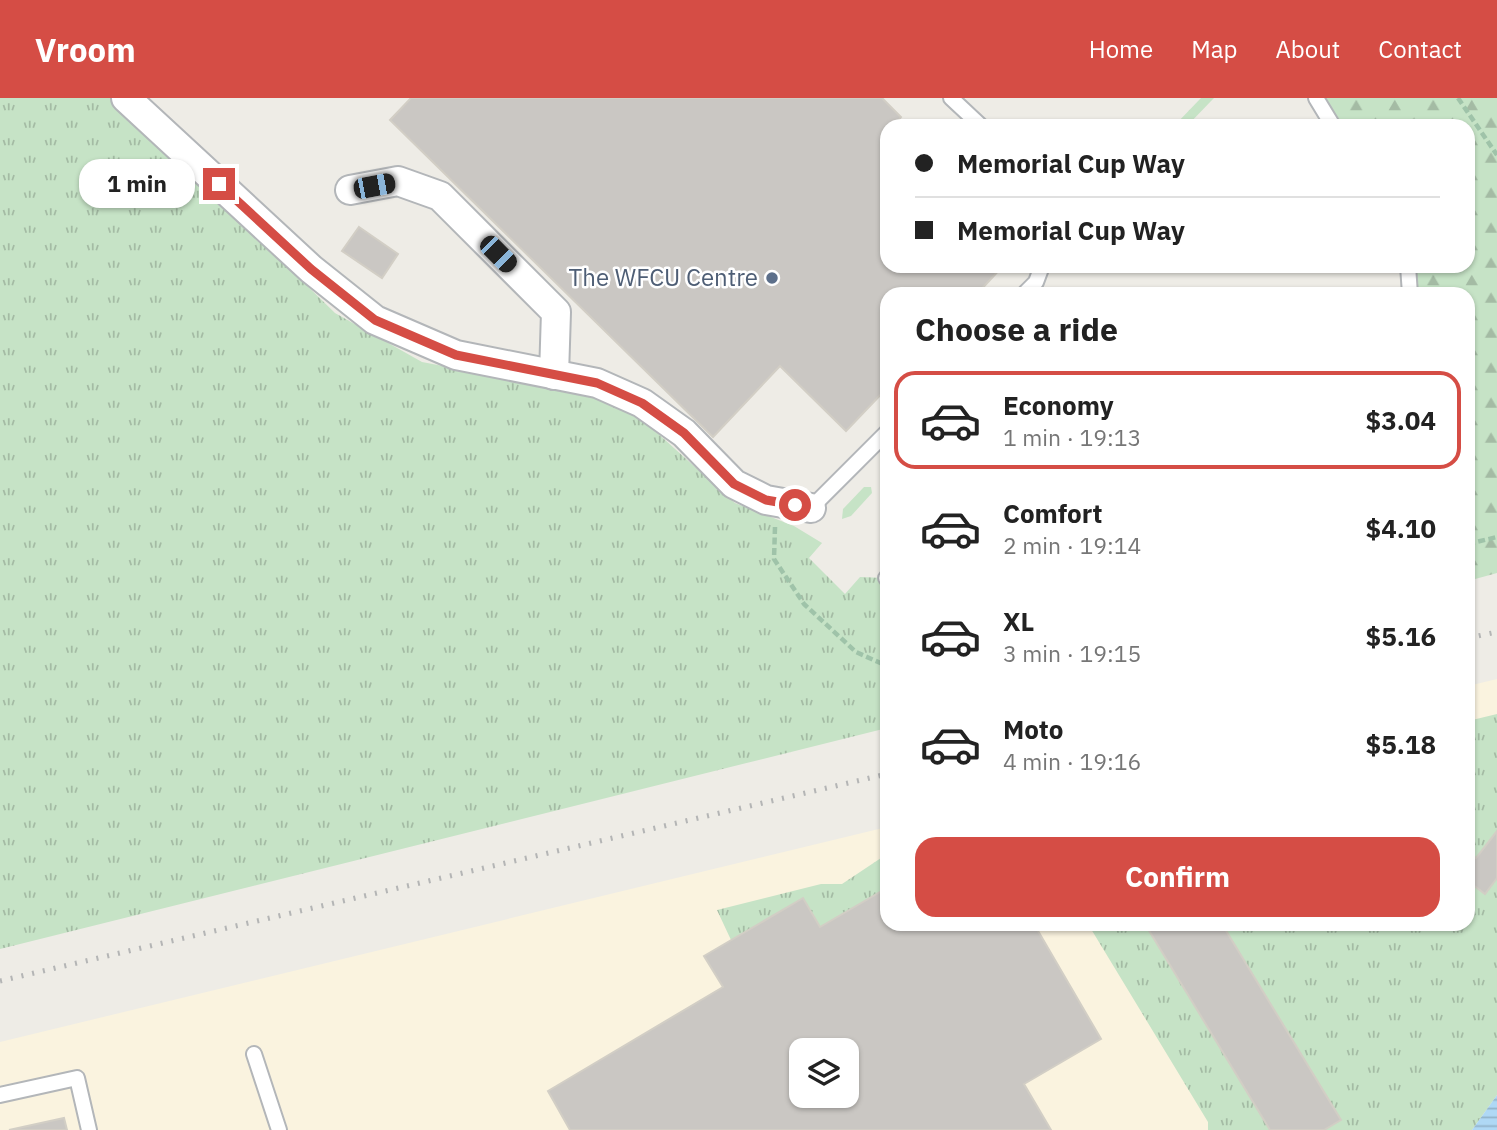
<!DOCTYPE html>
<meta charset="utf-8">
<style>
:root{--surface:#fff;--page:#f2f2f2;--text:#222;--muted:#767676;--line:#e0e0e0;--accent:#d54d45}
body{margin:0;font-family:"IBM Plex Sans",sans-serif;background:var(--page);color:var(--text);height:100vh;display:flex;flex-direction:column;font-size:26px;white-space:nowrap}
*{box-sizing:border-box;margin:0}
p{font-size:23px;color:var(--muted)}
.icon{flex:none;width:38px;height:38px;fill:none;stroke:currentColor;stroke-width:2;stroke-linecap:round;stroke-linejoin:round}
.map{position:relative;flex:1;overflow:hidden}
.drawer{position:absolute;left:880px;top:189px;width:595px;height:644px;display:flex;flex-direction:column;background:var(--surface);border-radius:21px;box-shadow:0 2px 5px #0004}
.drawer>*{flex:none}
.banner{position:absolute;left:880px;top:21px;width:595px;height:154px;border-radius:21px;box-shadow:0 2px 5px #0004;display:grid;align-content:center;height:154px;padding:0 35px;background:var(--surface)}
.buttons{position:absolute;left:789px;top:940px;display:grid;gap:14px}
.buttons a{display:grid;place-items:center;width:70px;height:70px;border-radius:14px;background:var(--surface);box-shadow:0 2px 5px #0004;font-size:35px}
.end{position:absolute;width:32px;height:32px;margin:-16px;border:9px solid #d54d45;background:#fff;box-shadow:0 0 0 4px #fff}
.from{border-radius:50%}
.bubble{position:absolute;height:49px;border-radius:21px;background:var(--surface);box-shadow:0 2px 5px #0004;font-size:23px;font-weight:700;line-height:49px;text-align:center}
.car{position:absolute;width:21px;height:42px;margin:-21px -10px;border-radius:9px;box-shadow:0 0 5px 2px #0007;background:linear-gradient(#222 24%,#8ab4d8 0 40%,#222 0 76%,#8ab4d8 0 86%,#222 0)}
.banner b{display:flex;align-items:center;gap:24px;height:66px;font-size:26px}
.banner b+b{border-top:2px solid var(--line)}
.banner i{width:18px;height:18px;background:var(--text)}
ul{padding:0;list-style:none}
li{display:flex;align-items:center;gap:21px;height:98px;margin:0 14px 10px;padding:0 21px;border:4px solid transparent;border-radius:21px}
li div{flex:1}
li b{display:block;font-size:26px}
li em{font-style:normal;font-weight:700}
li.current{border-color:var(--accent)}
li>.icon{width:63px;height:63px;stroke-width:1.5}
h2{padding:0 35px;font-size:32px;line-height:84px}
.primary-button{display:flex;gap:14px;margin-top:auto;padding:14px 35px}
.primary-button a{flex:1;height:80px;border-radius:21px;background:var(--accent);color:#fff;font-size:28px;font-weight:700;line-height:80px;text-align:center}
header{display:flex;align-items:center;gap:42px;box-sizing:border-box;height:98px;padding:0 35px;background:var(--accent);color:#fff}
header strong{font-size:33px}
nav{display:flex;gap:38px;margin-inline-start:auto;font-size:24px}
.map>svg:first-child{display:block}
</style>
<header>
<strong>Vroom</strong>
<nav><a>Home</a><a>Map</a><a>About</a><a>Contact</a></nav>
</header>
<div class="map">
<svg width="1497" height="1032" viewBox="0 0 1497 1032">
<defs>
<pattern id="grass-tufts" width="24" height="20" patternUnits="userSpaceOnUse" patternTransform="scale(1.75)"><rect width="24" height="20" fill="#c6e3c6"/><path d="M3 7l-1-3M5 7V3M7 7l1-3M15 17l-1-3M17 17v-4M19 17l1-3" fill="none" stroke="#a4bba4"/></pattern>
<pattern id="forest-firs" width="22" height="20" patternUnits="userSpaceOnUse" patternTransform="scale(1.75)"><rect width="22" height="20" fill="#c6e3c6"/><path d="M5 1l3.5 6h-7zM16 11l3.5 6h-7z" fill="#a4bba4"/></pattern>
<pattern id="water-rules" width="6" height="5" patternUnits="userSpaceOnUse" patternTransform="scale(1.75)"><rect width="6" height="5" fill="#afd8f5"/><path d="M0 2.5h6" fill="none" stroke="#92b3ca"/></pattern>
</defs>
<rect width="100%" height="100%" fill="#eeece6"/>
<path fill="#faf3df" fill-rule="evenodd" d="M1497,581V997L1472,1032H0V944L887,729V826H1468V588ZM802,952H847V998H802Z"/>
<g fill="url(#grass-tufts)">
<polygon points="0,0 115,0 335,215 422,264 596,297 644,323 735,405 794,428 822,445 809,460 845,496 860,479 886,480 887,630 0,851"/>
<polygon points="1201,0 1214,0 1187,28 1174,28"/>
<polygon points="864,389 871,389 872,395 851,418 842,421 843,411"/>
<polygon points="1497,616 1497,997 1472,1032 1208,1032 1208,1024 1088,826 1468,826 1468,623"/>
<polygon points="887,756 887,790 820,829 803,800 731,842 717,812 821,786 842,786"/>
</g>
<polygon fill="url(#forest-firs)" points="1316,0 1497,0 1497,475 1468,483 1468,196 1410,196 1408,168 1468,168 1468,28 1333,28"/>
<polygon fill="url(#water-rules)" points="1497,997 1497,1032 1472,1032"/>
<g fill="#cac7c3" stroke="#d2cec5" stroke-width="2" fill-rule="evenodd">
<polygon points="411,0 882,0 901,19 897,24 901,28 887,28 887,168 1003,168 977,196 887,196 887,290 846,333 780,268 713,339 390,22"/>
<polygon points="359,129 398,156 382,180 342,153"/>
<polygon points="1497,733 1497,780 1485,796 1468,783 1468,757 1470,755 1476,760"/>
<path d="M887,790V826H1034L1101,941L1024,986L1051,1032H570L548,993L723,889L704,858L803,800L820,829ZM802,952H847V998H802Z"/>
<polygon points="1145,826 1222,826 1341,1022 1324,1032 1270,1032"/>
<polygon points="64,1020 67,1032 9,1032"/>
</g>
<g fill="none" stroke-linecap="round" stroke-linejoin="round">
<g stroke="#b3b6b9" stroke-width="18">
<g id="lane">
<polyline points="951,0 981,28"/>
<polyline points="1316,0 1333,28"/>
<polyline points="1408,168 1410,196"/>
<polyline points="1024,196 1036,184 1042,168"/>
<polyline points="811,410 887,334"/>
<polyline points="886,480 887,480"/>
<polyline points="254,956 279,1032"/>
<polyline points="0,997 77,980 89,1032"/>
</g>
</g>
<g stroke="#b3b6b9" stroke-width="32">
<g id="street">
<polyline points="126,0 311,171 375,222 456,257 597,285 642,305 684,335 734,386 766,402 811,410"/>
<polyline points="350,92 398,83 440,98 556,214 554,277"/>
</g>
</g>
<g stroke="#9fc3a9" stroke-width="4.5" stroke-dasharray="7 3.5" stroke-linecap="butt">
<polyline points="1458,0 1497,57"/>
<polyline points="775,429 774,461 804,506 856,554 887,568"/>
<polyline points="1468,446 1497,439"/>
</g>
<use href="#lane" stroke="#fff" stroke-width="14"/>
<use href="#street" stroke="#fff" stroke-width="28"/>
<g stroke="#b4b5b5" stroke-width="5" stroke-dasharray="2 9" stroke-linecap="butt">
<polyline points="1468,540 1497,534"/>
<polyline points="0,883 887,676"/>
</g>
</g>
<g fill="none" stroke-linecap="round" stroke-linejoin="round">
<polyline stroke="#d54d45" stroke-width="9" points="219,86 311,171 375,222 456,257 597,285 642,305 684,335 734,386 766,402 795,407"/>
</g>
<circle fill="#5c6f8a" stroke="#fff" stroke-width="2.5" cx="772" cy="180" r="7"/>
<g text-anchor="middle" stroke-width="5" stroke-linejoin="round" paint-order="stroke">
<g font-size="24" fill="#4e5e75" stroke="#fff" text-anchor="end">
<text x="758" y="188">The WFCU Centre</text>
</g>
</g>
</svg>
<div class="buttons">
<a><svg class="icon" aria-label="layers" viewBox="0 0 24 24"><path d="M12 4l9 5-9 5-9-5zM3 14l9 5 9-5"/></svg></a>
</div>
<i class="end from" style="left:795px;top:407px"></i>
<i class="end" style="left:219px;top:86px"></i>
<div class="bubble" style="left:79px;top:61px;width:116px">1 min</div>
<i class="car" style="left:374px;top:88px;rotate:79deg"></i>
<i class="car" style="left:498px;top:156px;rotate:135deg"></i>
<div class="banner">
<b><i class="from"></i>Memorial Cup Way</b>
<b><i></i>Memorial Cup Way</b>
</div>
<section class="drawer">
<h2>Choose a ride</h2>
<ul>
<li class="current"><svg class="icon" aria-label="car" viewBox="0 0 24 24"><path d="M5 17H2v-5l4-1 3-4h7l3 4 3 1v5h-3M9 17h6M6 11h13"/><circle cx="7" cy="17" r="2"/><circle cx="17" cy="17" r="2"/></svg><div><b>Economy</b><p>1 min · 19:13</p></div><em>$3.04</em></li>
<li><svg class="icon" aria-label="car" viewBox="0 0 24 24"><path d="M5 17H2v-5l4-1 3-4h7l3 4 3 1v5h-3M9 17h6M6 11h13"/><circle cx="7" cy="17" r="2"/><circle cx="17" cy="17" r="2"/></svg><div><b>Comfort</b><p>2 min · 19:14</p></div><em>$4.10</em></li>
<li><svg class="icon" aria-label="car" viewBox="0 0 24 24"><path d="M5 17H2v-5l4-1 3-4h7l3 4 3 1v5h-3M9 17h6M6 11h13"/><circle cx="7" cy="17" r="2"/><circle cx="17" cy="17" r="2"/></svg><div><b>XL</b><p>3 min · 19:15</p></div><em>$5.16</em></li>
<li><svg class="icon" aria-label="car" viewBox="0 0 24 24"><path d="M5 17H2v-5l4-1 3-4h7l3 4 3 1v5h-3M9 17h6M6 11h13"/><circle cx="7" cy="17" r="2"/><circle cx="17" cy="17" r="2"/></svg><div><b>Moto</b><p>4 min · 19:16</p></div><em>$5.18</em></li>
</ul>
<div class="primary-button"><a>Confirm</a></div>
</section>
</div>
